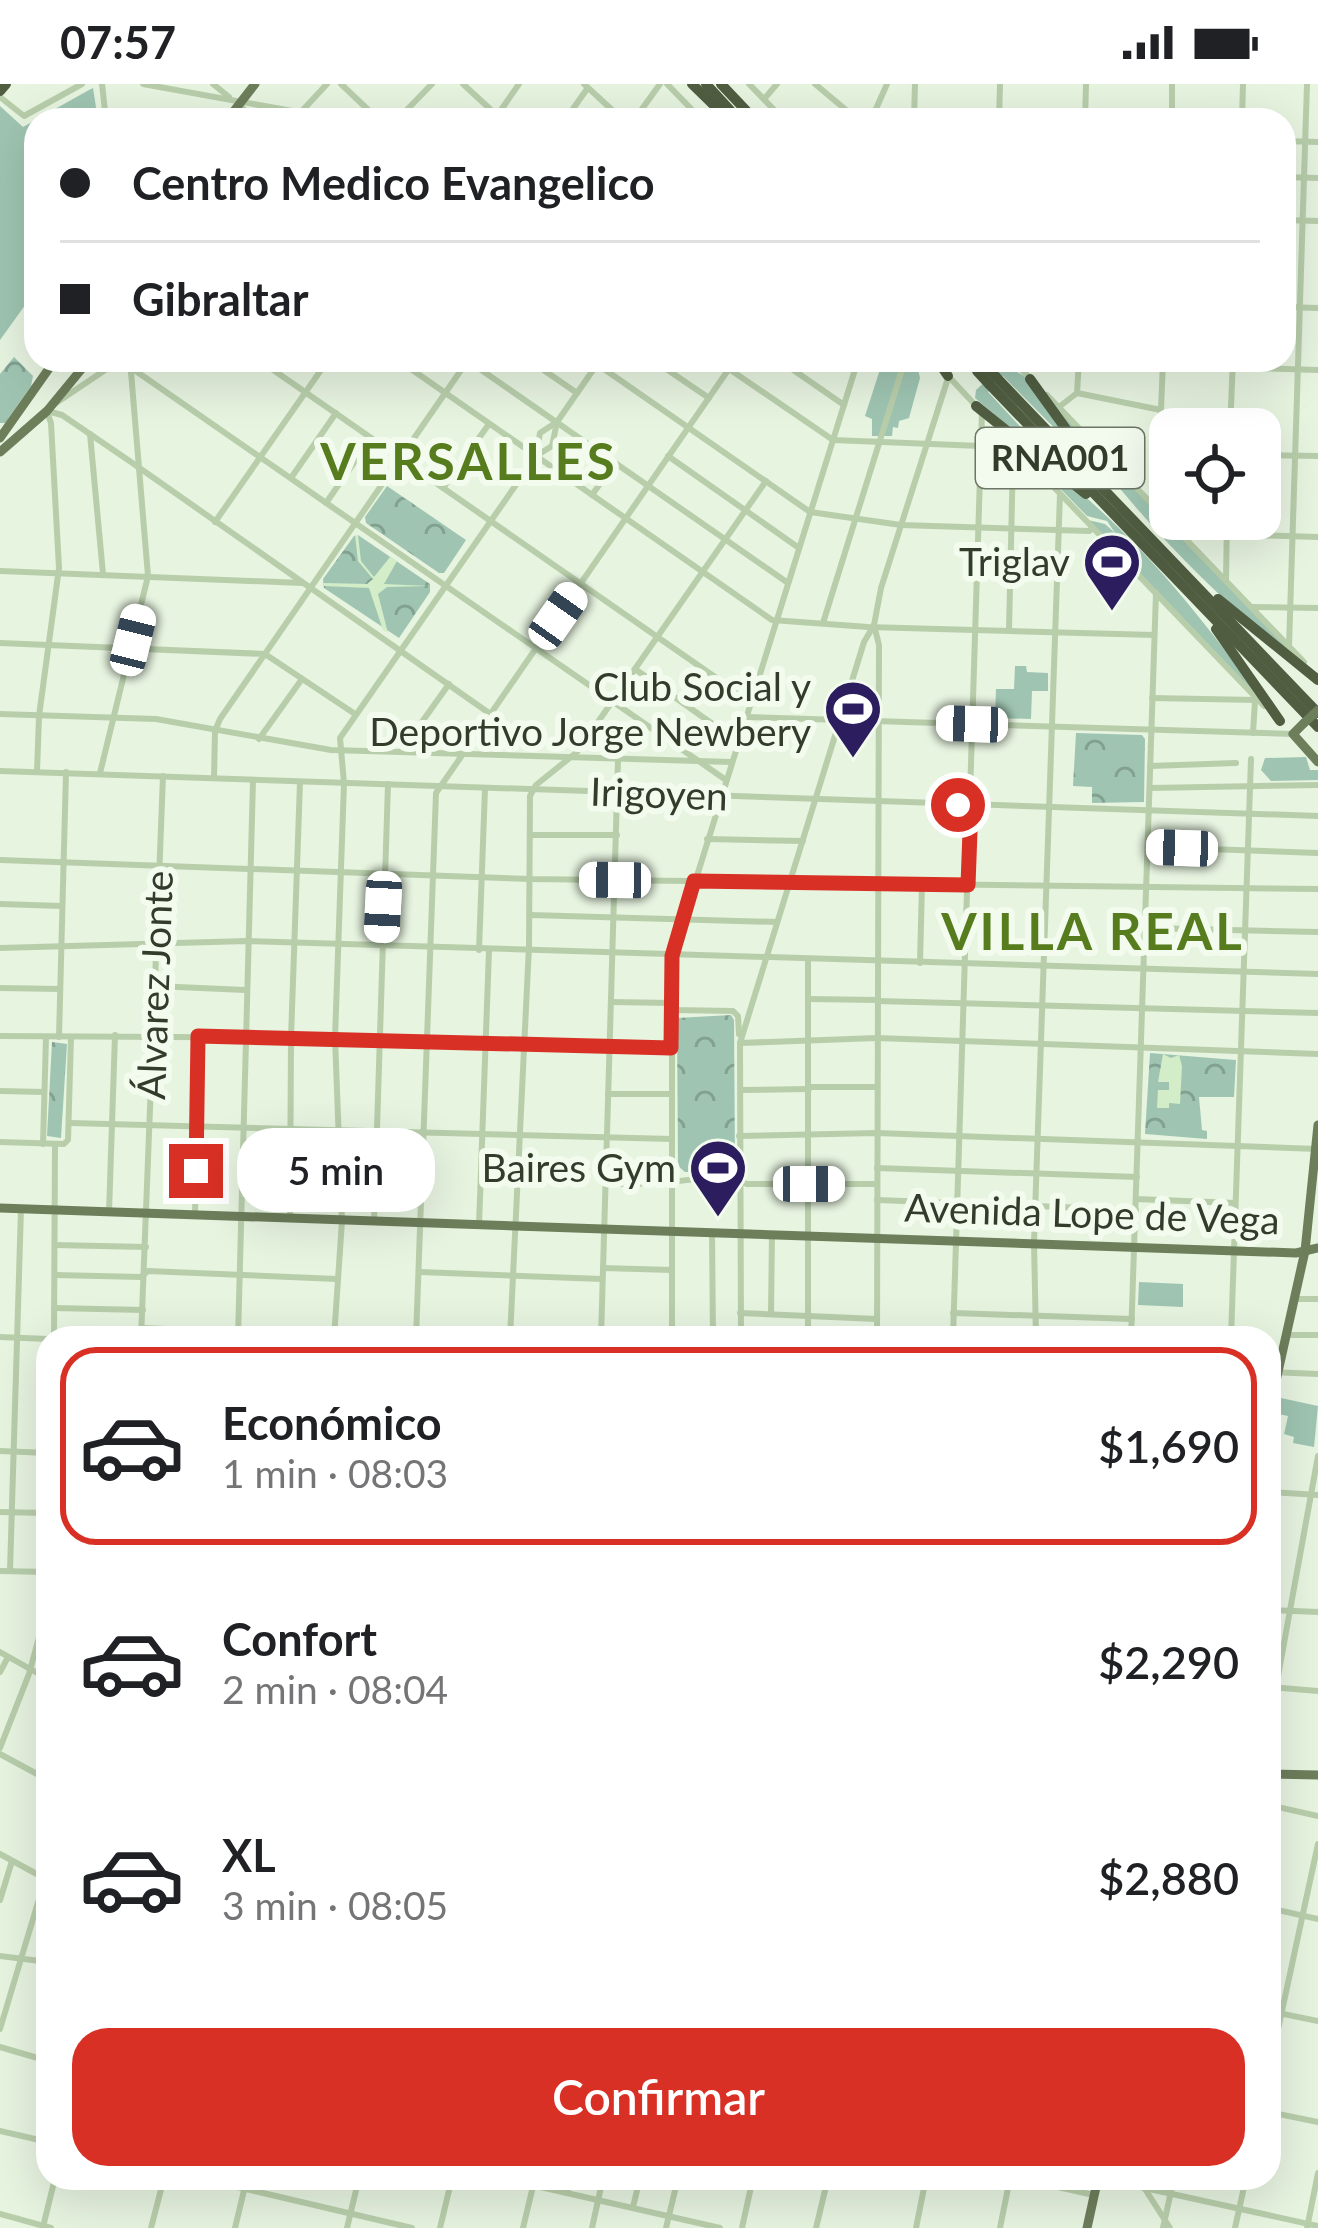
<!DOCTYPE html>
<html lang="es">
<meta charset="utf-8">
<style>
:root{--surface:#fff;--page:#f6f6f6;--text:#202124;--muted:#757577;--line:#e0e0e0;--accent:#d93025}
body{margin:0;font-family:Lato,sans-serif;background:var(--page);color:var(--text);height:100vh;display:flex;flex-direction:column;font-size:45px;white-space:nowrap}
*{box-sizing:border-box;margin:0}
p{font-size:39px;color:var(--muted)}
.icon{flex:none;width:66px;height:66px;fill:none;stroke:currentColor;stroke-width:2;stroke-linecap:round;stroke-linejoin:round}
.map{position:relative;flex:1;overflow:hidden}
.side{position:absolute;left:36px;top:1242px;width:1245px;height:864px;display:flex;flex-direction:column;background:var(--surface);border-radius:36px;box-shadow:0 12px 48px #0002}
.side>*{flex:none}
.banner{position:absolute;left:24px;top:24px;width:1272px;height:264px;border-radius:36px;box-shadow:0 12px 48px #0002;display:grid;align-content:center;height:264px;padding:0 36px;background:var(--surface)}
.fabs{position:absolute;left:1149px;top:324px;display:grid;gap:24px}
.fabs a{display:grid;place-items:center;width:132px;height:132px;border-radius:24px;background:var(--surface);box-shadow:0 12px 48px #0002;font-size:60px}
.end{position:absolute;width:54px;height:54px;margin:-27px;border:15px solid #d93025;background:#fff;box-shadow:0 0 0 6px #fff}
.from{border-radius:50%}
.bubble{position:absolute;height:84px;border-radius:36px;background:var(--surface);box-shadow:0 12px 48px #0002;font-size:39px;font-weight:600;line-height:84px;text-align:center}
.car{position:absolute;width:36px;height:72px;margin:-36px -18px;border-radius:15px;box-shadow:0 0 9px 3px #0007;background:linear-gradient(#fff 24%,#345 0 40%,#fff 0 76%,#345 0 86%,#fff 0)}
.banner b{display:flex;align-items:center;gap:42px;height:114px;font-size:45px}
.banner b+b{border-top:3px solid var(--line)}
.banner i{width:30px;height:30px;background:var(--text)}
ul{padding:21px 0 0;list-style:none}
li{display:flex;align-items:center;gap:36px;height:198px;margin:0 24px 18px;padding:0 12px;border:6px solid transparent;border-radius:36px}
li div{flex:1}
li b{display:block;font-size:45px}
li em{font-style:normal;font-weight:600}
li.active{border-color:var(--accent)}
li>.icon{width:108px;height:108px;stroke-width:1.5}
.action{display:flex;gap:24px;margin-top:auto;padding:24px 36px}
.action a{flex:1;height:138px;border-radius:36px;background:var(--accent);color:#fff;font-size:48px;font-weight:600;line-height:138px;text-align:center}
.status{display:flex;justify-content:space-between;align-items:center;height:84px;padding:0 60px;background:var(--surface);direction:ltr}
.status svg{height:33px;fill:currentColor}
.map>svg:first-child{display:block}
</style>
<div class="status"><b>07:57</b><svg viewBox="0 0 49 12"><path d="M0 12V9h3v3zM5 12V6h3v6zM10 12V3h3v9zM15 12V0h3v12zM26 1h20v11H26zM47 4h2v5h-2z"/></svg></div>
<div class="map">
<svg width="1318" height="2144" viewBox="0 0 1318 2144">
<defs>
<pattern id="forest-crowns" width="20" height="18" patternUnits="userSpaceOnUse" patternTransform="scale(3)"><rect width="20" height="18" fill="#9fc5b2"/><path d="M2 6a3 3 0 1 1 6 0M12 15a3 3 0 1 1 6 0" fill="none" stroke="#82a191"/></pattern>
</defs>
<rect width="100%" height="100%" fill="#e7f4e0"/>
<g fill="#9fc5b2">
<polygon points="93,4 98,36 36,36 36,206 0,256 0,22 23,43 89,6"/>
<polygon points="883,276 916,276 920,294 909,334 899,337 898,344 893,343 892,352 872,352 872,335 865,332"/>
<polygon points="1004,280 1024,292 1088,378 1003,292 988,308 1058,383 975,314 976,306"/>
<path d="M1052,318L1301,578C1203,507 1124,415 1052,318Z"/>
<path d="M1017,360C1114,425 1194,520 1260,615L1088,436L1105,440L1115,449L1107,437L1087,432Z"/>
<polygon points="1015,582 1026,582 1027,588 1048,589 1048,607 1032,607 1031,635 995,634 996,605 1014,605"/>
<polygon points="1306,673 1310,686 1318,686 1318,696 1271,697 1261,686 1265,674"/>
<polygon points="1139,1198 1183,1200 1183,1223 1138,1221"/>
<polygon points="1281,1314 1318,1322 1314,1363 1293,1359 1294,1353 1284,1350 1288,1332 1278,1330"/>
</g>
<g fill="url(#forest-crowns)">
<polygon points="14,273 33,292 31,302 5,339 0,339 0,290"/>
<polygon points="387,402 466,456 444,489 439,489 366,439 365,433"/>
<polygon points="358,451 430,500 430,508 399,554 324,504 323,495 354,452"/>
<polygon points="1076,649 1142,651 1145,655 1144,718 1092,719 1092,703 1073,702"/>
<polygon points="731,931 734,936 735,1081 730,1088 685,1088 678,1082 677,934"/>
<polygon points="52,958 67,960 61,1054 47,1052"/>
<polygon points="1150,969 1236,976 1234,1013 1199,1013 1202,1046 1207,1047 1207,1055 1145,1050"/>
</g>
<g fill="#d2edc7">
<polygon points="355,451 358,451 361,477 374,493 390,473 397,477 384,500 430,502 387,503 378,510 388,549 383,546 369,504 324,502 323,499 367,500 373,495 358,477"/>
<polygon points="1163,970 1171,974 1179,971 1182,982 1180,1020 1169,1019 1169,1024 1157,1024 1158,1006 1169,1006 1169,998 1158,998"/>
</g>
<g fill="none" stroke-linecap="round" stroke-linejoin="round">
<g stroke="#b8ceab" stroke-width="6">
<polyline points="102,0 106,36"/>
<polyline points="143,0 342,36"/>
<polyline points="213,0 229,13"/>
<polyline points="341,0 379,36"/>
<polyline points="463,0 502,36"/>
<polyline points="584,0 623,36"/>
<polyline points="667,0 702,36"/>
<polyline points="749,0 784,36"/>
<polyline points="815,0 858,36"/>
<polyline points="1172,0 1172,36"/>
<polyline points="0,13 24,32 82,0"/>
<polyline points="764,15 777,0"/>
<polyline points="239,21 256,36"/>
<polyline points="301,28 327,0"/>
<polyline points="397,36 432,0"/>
<polyline points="494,36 519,0"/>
<polyline points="565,36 587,5"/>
<polyline points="634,36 660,0"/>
<polyline points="871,36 887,0"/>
<polyline points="914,36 915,0"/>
<polyline points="999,36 1000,0"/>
<polyline points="1085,36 1086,0"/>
<polyline points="1242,36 1243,0"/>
<polyline points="1284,57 1318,58"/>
<polyline points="1284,93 1318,94"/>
<polyline points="1284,136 1318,137"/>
<polyline points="1284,223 1318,224"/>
<polyline points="259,276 751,618"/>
<polyline points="398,276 772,536 868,543 1154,551"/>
<polyline points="467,276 788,499"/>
<polyline points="529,276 577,309"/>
<polyline points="591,276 810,428 901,441 1089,447 1093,444"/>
<polyline points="653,276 709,314"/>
<polyline points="716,276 833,356 1005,363 1009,358"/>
<polyline points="779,276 844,321"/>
<polyline points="842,276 855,286"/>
<polyline points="1012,276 1029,293"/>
<polyline points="1079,278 1318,286"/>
<polyline points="130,283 726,696"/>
<polyline points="950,294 978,324"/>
<polyline points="1077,309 1161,326"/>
<polyline points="1047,311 1304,578"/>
<polyline points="56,319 120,276"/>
<polyline points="1059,323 1077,309 1079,276"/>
<polyline points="47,327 62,331 131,378 489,629"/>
<polyline points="1230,345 1233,276"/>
<polyline points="999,346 1264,622"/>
<polyline points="90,350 103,490"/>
<polyline points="1260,371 1318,372"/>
<polyline points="536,372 540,349 557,338 600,276"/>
<polyline points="668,372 799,464"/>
<polyline points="562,390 583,359"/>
<polyline points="291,394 336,329"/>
<polyline points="443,404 489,340"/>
<polyline points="592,411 614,380"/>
<polyline points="326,419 371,354"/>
<polyline points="1157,423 1163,277"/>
<polyline points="215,438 328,276"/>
<polyline points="1184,449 1318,453"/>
<polyline points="0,487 302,499"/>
<polyline points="1226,496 1227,435"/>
<polyline points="1252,523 1318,524"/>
<polyline points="823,539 905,276"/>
<polyline points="874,541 879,561 877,1254"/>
<polyline points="1009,546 1013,373 1021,368"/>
<polyline points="0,559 265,570 355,630"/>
<polyline points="1289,562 1307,0"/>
<polyline points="635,585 738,658"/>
<polyline points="1152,614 1256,616"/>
<polyline points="0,630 156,635 331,666 731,678"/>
<polyline points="746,633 1293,650"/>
<polyline points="1253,649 1255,617"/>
<polyline points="259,655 302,595"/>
<polyline points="402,666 449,600"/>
<polyline points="1150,682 1236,679"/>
<polyline points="0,687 1318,732"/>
<polyline points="37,688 39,632 59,484 51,339 47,328"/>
<polyline points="100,689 148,492 130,276"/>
<polyline points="214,694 215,647 220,635 468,276"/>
<polyline points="1150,704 1318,701"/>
<polyline points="530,751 617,751"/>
<polyline points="707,755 803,757"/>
<polyline points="1149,763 1318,769"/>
<polyline points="0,776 530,795 1318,805"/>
<polyline points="0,820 62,822"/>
<polyline points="530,831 777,838"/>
<polyline points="1147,844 1318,848"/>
<polyline points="0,864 247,857 1318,890"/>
<polyline points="479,866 485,705"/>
<polyline points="920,879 922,800"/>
<polyline points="155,902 245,906"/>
<polyline points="0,904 60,905"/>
<polyline points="809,915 877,916"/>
<polyline points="877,917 1318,929"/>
<polyline points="612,918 671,919"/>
<polyline points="672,926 733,927 738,932 739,950"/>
<polyline points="0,952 335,954 671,964"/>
<polyline points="59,953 66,688"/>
<polyline points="740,959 877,954 1318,970"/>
<polyline points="809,1003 876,1003"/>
<polyline points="741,1006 809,1005"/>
<polyline points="0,1007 44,1008"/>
<polyline points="608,1010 670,1010"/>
<polyline points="70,1039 672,1055"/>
<polyline points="739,1052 877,1049 1317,1065"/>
<polyline points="0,1058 64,1060 68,1056 71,953"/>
<polyline points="43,1060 46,953"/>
<polyline points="877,1084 1137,1093"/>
<path d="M607,1100C624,1100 641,1100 658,1099C688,1098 717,1087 747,1100H877"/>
<polyline points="1136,1115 1235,1119"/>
<polyline points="877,1116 1136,1126"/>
<polyline points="109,1128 115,951"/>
<polyline points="195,1131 198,952"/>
<polyline points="290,1135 291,954 300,698"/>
<polyline points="374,1138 388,700"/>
<polyline points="479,1141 489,866"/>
<polyline points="712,1148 713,1254"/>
<polyline points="55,1161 146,1163"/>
<polyline points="603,1184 672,1186"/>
<polyline points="420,1188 602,1195"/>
<polyline points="55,1191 141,1193 148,1187 337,1195"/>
<polyline points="1295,1215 1318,1215"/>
<polyline points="54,1224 143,1226"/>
<polyline points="740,1229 877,1235"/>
<polyline points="953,1229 1132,1235"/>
<polyline points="771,1230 772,1150"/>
<polyline points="142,1244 392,1254"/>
<polyline points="1286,1251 1318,1251"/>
<polyline points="0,1253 48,1255"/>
<polyline points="54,1254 55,1060"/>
<polyline points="141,1254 163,692"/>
<polyline points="238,1254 253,696"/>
<polyline points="334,1254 342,1137 335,954 344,699 340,654 536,372 552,362 557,338"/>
<polyline points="416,1254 436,709 735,276"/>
<polyline points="510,1254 529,862 530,712 536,701 577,668 766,397"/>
<polyline points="601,1254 618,676"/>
<polyline points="672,1254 672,872 858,276"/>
<polyline points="741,1254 740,959 864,558 874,541 881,504 948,294"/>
<polyline points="808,1254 808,876"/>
<polyline points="953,1254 982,328"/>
<polyline points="1036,1254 1034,1158 1060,410"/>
<polyline points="1131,1254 1156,509"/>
<polyline points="1231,1254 1251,675"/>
<polyline points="1269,1288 1318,1290"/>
<polyline points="0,1367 48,1369"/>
<polyline points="1269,1408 1318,1411"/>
<polyline points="0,1428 48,1429"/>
<polyline points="0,1487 48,1488"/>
<polyline points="10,1487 21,1125"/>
<polyline points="1269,1526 1318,1528"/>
<polyline points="0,1568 48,1595"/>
<polyline points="0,1588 8,1573"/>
<polyline points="1269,1603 1318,1607"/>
<polyline points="1269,1642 1318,1372"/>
<polyline points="0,1664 29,1590 48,1520"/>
<polyline points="0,1670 48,1696"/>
<polyline points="1269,1721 1318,1732"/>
<polyline points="0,1770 44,1794"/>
<polyline points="0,1816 12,1777"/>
<polyline points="1269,1824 1318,1835"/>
<polyline points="0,1872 48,1878"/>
<polyline points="1269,1927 1318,1937"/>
<polyline points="0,1945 48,1785"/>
<polyline points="0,1963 48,1977"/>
<polyline points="1269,1987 1318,1760"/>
<polyline points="1269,2028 1318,2038"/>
<polyline points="0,2047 48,2058"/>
<polyline points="199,2094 412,2144"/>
<polyline points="501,2094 720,2144"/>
<polyline points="1017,2094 1094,2111"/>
<polyline points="1099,2094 1318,2142"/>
<polyline points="1138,2094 1170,2144"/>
<polyline points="567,2108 570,2094"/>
<polyline points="633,2123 640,2094"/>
<polyline points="0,2130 51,2144"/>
<polyline points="43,2143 55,2094"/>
<polyline points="151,2144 164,2094"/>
<polyline points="235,2144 247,2094"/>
<polyline points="347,2144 359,2094"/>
<polyline points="440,2144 452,2094"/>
<polyline points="523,2144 535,2094"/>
<polyline points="592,2144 603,2094"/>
<polyline points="666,2144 678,2094"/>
<polyline points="742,2144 753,2094"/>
<polyline points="816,2144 828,2094"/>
<polyline points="916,2144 926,2094"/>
<polyline points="1000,2144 1010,2094"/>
<polyline points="1163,2144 1174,2094"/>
<polyline points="1235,2144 1246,2094"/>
<polyline points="1307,2144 1318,2089"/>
</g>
<g stroke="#6d7e5b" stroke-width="9">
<polyline points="227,36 255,0"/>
<polyline points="0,354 55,276"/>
<polyline points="0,368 47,327 89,276"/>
<polyline points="1304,639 1293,650 1318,678"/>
<polyline points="0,1124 1296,1169 1318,1164"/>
<polyline points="1269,1328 1305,1167 1318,1041"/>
<polyline points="1269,1690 1318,1691"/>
<polyline points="1087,2144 1098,2094"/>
</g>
<g stroke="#505d41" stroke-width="10">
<polyline points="692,0 729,36"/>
<polyline points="706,0 739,36"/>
<polyline points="721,0 755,36"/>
<polyline points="0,7 6,0"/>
<polyline points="937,276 948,292"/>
<polyline points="996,293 1318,629"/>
<polyline points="1030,295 1105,399"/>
<polyline points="989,300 1318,643"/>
<polyline points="976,322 1086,410"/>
<polyline points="1218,515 1318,596"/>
<polyline points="1216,545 1280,637"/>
</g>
<polyline stroke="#6d7e5b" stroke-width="9" points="1304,639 1318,626"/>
<g stroke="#505d41" stroke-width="10">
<polyline points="984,280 996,293"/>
<polyline points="977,287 989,300"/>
</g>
</g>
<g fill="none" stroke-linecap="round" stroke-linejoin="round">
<polyline stroke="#d93025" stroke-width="15" points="196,1087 198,952 671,964 672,872 694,797 968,801 971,721 958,721"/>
</g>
<defs>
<g id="stadium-pin" transform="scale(3)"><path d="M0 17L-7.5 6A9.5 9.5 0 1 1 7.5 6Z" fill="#2c1d5f" stroke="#f2fbee"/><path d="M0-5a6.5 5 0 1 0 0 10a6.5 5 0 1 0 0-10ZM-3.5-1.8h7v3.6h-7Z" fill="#fff"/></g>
</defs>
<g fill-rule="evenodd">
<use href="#stadium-pin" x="1112" y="478"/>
<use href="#stadium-pin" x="853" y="625"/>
<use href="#stadium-pin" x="718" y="1084"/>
</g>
<g text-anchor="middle" stroke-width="12" stroke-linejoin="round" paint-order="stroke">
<rect fill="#f2fbee" stroke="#6c7566" stroke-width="3" x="976" y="344" width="168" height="60" rx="9"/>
<g font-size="36" font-weight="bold" fill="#333b2b">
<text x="1060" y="387">RNA001</text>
</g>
<g font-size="39" fill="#333b2b" stroke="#f2fbee" text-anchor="end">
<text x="1070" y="492">Triglav</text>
<text x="811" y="617">Club Social y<tspan x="811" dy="45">Deportivo Jorge Newbery</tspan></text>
<text x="676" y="1098">Baires Gym</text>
</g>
<g font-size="39" fill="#333b2b" stroke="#f2fbee">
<text transform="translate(659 710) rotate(2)" y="14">Irigoyen</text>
<text transform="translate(155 901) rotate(-88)" y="14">Álvarez Jonte</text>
<text transform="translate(1092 1130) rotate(2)" y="14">Avenida Lope de Vega</text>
</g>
<g font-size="51" font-weight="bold" letter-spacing="3" fill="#567c1d" stroke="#f2fbee">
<text x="469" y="396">VERSALLES</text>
<text x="1093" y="866">VILLA REAL</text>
</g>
</g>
</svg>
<div class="fabs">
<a><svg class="icon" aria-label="locate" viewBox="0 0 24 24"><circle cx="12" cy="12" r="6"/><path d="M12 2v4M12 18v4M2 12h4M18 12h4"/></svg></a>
</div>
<i class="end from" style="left:958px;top:721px"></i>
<i class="end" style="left:196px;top:1087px"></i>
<div class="bubble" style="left:237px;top:1044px;width:198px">5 min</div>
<i class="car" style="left:558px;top:532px;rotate:35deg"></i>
<i class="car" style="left:133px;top:556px;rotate:14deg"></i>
<i class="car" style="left:972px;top:640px;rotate:272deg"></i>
<i class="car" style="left:1182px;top:764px;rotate:272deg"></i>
<i class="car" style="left:615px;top:796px;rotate:271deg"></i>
<i class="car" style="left:383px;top:823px;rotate:183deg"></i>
<i class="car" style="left:809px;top:1100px;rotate:90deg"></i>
<div class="banner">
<b><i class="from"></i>Centro Medico Evangelico</b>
<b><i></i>Gibraltar</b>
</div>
<section class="side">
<ul>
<li class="active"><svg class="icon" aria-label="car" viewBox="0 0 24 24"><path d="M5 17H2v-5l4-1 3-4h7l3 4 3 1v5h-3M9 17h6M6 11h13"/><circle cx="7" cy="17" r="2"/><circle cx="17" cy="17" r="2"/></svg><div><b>Económico</b><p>1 min · 08:03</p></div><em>$1,690</em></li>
<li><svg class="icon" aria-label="car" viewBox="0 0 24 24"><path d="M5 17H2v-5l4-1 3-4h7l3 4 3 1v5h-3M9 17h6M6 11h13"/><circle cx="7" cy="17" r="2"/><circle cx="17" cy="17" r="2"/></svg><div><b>Confort</b><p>2 min · 08:04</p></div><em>$2,290</em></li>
<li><svg class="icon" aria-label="car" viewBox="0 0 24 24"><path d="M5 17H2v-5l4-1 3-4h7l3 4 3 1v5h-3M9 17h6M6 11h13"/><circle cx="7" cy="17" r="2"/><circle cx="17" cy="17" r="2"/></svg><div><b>XL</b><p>3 min · 08:05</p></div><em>$2,880</em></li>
</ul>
<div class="action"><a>Confirmar</a></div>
</section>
</div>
